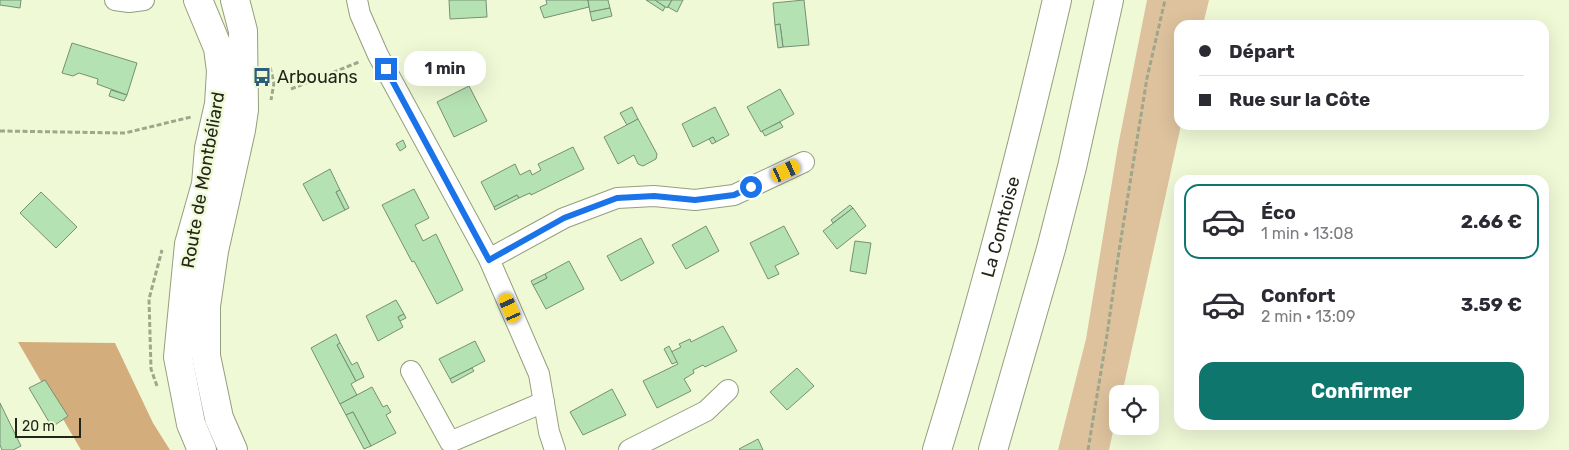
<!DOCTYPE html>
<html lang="fr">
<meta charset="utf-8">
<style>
:root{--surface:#fff;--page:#f7f7f7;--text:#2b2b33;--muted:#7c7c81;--line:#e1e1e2;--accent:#0f766e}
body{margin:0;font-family:Rubik,sans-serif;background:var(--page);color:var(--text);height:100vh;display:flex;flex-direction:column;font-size:19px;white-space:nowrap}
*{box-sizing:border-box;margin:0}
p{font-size:16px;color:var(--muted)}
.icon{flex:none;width:28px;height:28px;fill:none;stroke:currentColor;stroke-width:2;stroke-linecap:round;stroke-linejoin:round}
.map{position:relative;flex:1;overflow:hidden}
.panel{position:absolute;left:1174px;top:175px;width:375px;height:255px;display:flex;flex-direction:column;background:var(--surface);border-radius:15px;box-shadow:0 5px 20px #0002}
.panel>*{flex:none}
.guide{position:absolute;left:1174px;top:20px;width:375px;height:110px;border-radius:15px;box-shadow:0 5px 20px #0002;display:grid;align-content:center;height:110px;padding:0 25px;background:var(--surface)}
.fabs{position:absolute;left:1109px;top:385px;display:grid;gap:10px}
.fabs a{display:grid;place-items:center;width:50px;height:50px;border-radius:10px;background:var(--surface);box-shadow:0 5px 20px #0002;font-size:25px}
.scale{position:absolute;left:15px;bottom:12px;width:66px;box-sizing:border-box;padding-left:5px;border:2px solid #222619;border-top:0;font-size:14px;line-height:18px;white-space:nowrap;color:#222619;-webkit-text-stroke:4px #eff9d6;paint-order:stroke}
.end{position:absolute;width:22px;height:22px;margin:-11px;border:6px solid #1a73e8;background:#fff;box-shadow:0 0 0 2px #fff}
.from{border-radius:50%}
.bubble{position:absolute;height:35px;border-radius:15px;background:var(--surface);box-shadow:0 5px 20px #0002;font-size:16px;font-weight:700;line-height:35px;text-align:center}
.car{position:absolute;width:15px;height:30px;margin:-15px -8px;border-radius:6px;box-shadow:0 0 4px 1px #0007;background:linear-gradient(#f5c518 24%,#345 0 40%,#f5c518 0 76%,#345 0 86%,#f5c518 0)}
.guide b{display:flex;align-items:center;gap:18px;height:48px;font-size:19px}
.guide b+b{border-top:1px solid var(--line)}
.guide i{width:12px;height:12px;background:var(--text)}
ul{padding:9px 0 0;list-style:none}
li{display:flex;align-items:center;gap:15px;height:75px;margin:0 10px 8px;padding:0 15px;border:2px solid transparent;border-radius:15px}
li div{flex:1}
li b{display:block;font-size:19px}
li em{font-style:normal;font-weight:700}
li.on{border-color:var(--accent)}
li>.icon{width:45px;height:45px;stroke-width:1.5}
.action{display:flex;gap:10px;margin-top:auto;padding:10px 25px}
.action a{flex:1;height:58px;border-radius:15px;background:var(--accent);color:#fff;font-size:20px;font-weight:700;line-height:58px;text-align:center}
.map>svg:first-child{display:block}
</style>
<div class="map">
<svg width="1569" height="450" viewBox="0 0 1569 450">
<rect width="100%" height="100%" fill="#eff9d6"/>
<polygon fill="#ddc29d" points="1147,0 1209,0 1203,25 1179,25 1179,125 1181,125 1122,394 1118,394 1117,413 1109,450 1058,450 1086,339 1118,146"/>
<polygon fill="#d3ad7b" points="18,342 115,343 153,423 170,450 81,450"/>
<g fill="#b5e2b3" stroke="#778f75">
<polygon points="0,0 21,0 20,8 0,5"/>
<polygon points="449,0 486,0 487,17 450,19"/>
<polygon points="546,0 588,0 589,7 544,18 540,7 547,4"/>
<polygon points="588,0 608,0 610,8 590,12"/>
<polygon points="646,0 655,0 665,7 663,11"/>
<polygon points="655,0 672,0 667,8"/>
<polygon points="672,0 683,0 677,12 668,7"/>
<polygon points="804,0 809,45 783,47 780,24 775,25 773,3"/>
<polygon points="610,8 612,16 592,21 590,12"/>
<polygon points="780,24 783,47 778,48 775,25"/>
<polygon points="72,43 137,63 127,95 97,84 98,79 79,73 73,76 62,73"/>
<polygon points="469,86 487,121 454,137 437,102"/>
<polygon points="780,89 794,114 761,132 747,107"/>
<polygon points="111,90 127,95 124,101 109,96"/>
<polygon points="632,107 638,119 627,125 620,113"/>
<polygon points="715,107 729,135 716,142 713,137 693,147 682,124"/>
<polygon points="638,119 657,154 656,159 643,166 638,164 634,155 618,164 604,137"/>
<polygon points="780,122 783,127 765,136 762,131"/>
<polygon points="713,137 716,142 712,144 709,139"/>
<polygon points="403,140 406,147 400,151 396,144"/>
<polygon points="573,147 584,169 531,195 530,193 519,198 517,195 494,207 481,182 515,164 520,175 530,170 532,175 541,170 538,164"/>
<polygon points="330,169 340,190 336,192 345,210 323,221 303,184"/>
<polygon points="414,189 429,218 415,225 423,241 436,234 463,290 437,304 414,261 412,262 382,205"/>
<polygon points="340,190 349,208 345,210 336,192"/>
<polygon points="41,192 77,227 56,248 20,213"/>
<polygon points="517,195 519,198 495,210 494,207"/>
<polygon points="850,205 853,208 833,223 831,220"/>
<polygon points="853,208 866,226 837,249 823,231"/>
<polygon points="706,226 719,251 686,269 672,245"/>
<polygon points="784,226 799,254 775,266 779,274 768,279 750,243"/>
<polygon points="641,238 654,263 621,281 607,256"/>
<polygon points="855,241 871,243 866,274 850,271"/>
<polygon points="569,261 584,289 546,309 533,285 547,278 545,274"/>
<polygon points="545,274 547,278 533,285 531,281"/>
<polygon points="396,300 404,314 398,317 403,327 378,341 366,316"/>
<polygon points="404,314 406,318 400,321 398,317"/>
<polygon points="723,326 737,351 705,367 703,365 693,370 694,373 684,379 691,391 657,408 643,381 678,364 671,352 681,347 679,344 690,339 691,342"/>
<polygon points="336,334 340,343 337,345 356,381 351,384 357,395 340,404 311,348"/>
<polygon points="475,341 485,361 450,379 439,359"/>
<polygon points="340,343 352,365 357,362 364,377 356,381 337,345"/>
<polygon points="669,346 677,362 672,364 664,349"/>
<polygon points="472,368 474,371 452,383 450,379"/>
<polygon points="797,368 814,386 787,410 770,392"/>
<polygon points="45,380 68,416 52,427 29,388"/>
<polygon points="372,387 383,407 387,405 391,412 386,415 396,433 371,446 353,412 346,415 340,404"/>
<polygon points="612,389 626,415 583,435 570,412"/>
<polygon points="0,403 21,446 13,450 2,450 0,445"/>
<polygon points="353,412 371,446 364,449 346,415"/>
<polygon points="758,439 763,450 740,450 739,449"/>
</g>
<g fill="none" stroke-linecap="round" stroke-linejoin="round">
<g stroke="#959e7d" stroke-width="22">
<g id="minor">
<polyline points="115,0 129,2 144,0"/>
<polyline points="357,0 360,14 378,55 489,259 539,374 549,432 555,450"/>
<polyline points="489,259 564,218 617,198 654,196 695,200 734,195 804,162"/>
<polyline points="411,371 450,442 544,402"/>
<polyline points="629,450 706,411 728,390"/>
</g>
</g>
<g stroke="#959e7d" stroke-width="30">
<g id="primary">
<polyline points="198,0 218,48 221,71 219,104 209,148 206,184 189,244 178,357 191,424 202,450"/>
<polyline points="233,450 219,418 206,356 206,306 214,251 241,130 244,110 243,31 235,0"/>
</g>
</g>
<g stroke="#959e7d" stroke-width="30">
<g id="motorway">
<path id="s1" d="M937,450C983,301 1022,151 1057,0"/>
<polyline points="993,450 1051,249 1072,167 1109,0"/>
</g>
</g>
<g stroke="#9ea68b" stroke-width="3" stroke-dasharray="5 2.5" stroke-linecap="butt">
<polyline points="270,67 274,83 271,100"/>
<polyline points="291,89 359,62"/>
<polyline points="0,131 125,133 191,117"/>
<polyline points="157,386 151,369 149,299 162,250"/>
<polyline points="1088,450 1107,335 1119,251 1147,78 1165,0"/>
</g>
<use href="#minor" stroke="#fff" stroke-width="20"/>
<use href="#primary" stroke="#fff" stroke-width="28"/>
<use href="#motorway" stroke="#fff" stroke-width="28"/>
</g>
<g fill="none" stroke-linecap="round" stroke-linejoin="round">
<polyline stroke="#1a73e8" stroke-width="6" points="386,69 489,260 564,218 617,198 654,196 695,200 734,195 751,187"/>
</g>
<defs>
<g id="bus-bare" transform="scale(1.5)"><path d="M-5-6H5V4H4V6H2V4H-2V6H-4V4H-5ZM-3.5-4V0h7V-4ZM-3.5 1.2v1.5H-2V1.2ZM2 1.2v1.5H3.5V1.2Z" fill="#2b5f7b" stroke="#eff9d6" stroke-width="2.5" paint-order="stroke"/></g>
</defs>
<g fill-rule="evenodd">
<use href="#bus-bare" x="262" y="77"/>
</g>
<g text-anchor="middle" stroke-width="5" stroke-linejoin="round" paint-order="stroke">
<g font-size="18" fill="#222619" stroke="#eff9d6" text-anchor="start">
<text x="277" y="83">Arbouans</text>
</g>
<g font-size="18" fill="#222619" stroke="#eff9d6">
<text transform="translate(203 180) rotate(-80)" y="6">Route de Montbéliard</text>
<text dy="6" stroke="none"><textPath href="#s1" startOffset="232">La Comtoise</textPath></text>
</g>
</g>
</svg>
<div class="fabs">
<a><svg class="icon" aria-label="locate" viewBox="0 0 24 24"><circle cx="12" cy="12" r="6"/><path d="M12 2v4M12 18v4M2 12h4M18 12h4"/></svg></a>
</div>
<div class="scale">20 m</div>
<i class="end from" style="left:751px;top:187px"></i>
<i class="end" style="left:386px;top:69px"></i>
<div class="bubble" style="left:404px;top:51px;width:82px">1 min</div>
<i class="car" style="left:786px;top:171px;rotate:65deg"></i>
<i class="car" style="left:510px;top:308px;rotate:336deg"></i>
<div class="guide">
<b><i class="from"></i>Départ</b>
<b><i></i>Rue sur la Côte</b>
</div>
<section class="panel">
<ul>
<li class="on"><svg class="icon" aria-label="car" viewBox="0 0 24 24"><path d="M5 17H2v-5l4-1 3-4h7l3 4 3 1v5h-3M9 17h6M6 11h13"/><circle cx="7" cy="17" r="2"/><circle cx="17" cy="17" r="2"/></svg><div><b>Éco</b><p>1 min · 13:08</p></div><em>2.66 €</em></li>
<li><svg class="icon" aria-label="car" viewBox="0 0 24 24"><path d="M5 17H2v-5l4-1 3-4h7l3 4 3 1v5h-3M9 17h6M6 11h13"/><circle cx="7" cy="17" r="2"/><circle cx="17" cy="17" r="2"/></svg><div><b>Confort</b><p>2 min · 13:09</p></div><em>3.59 €</em></li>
</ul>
<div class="action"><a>Confirmer</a></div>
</section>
</div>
